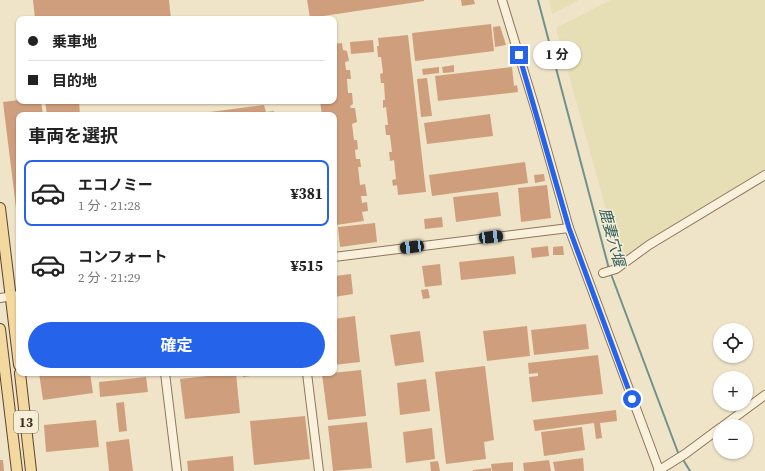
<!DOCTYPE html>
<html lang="ja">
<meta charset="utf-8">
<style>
:root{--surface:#fff;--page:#f6f6f6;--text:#222;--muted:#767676;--line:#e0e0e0;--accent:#2563eb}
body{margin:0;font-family:"Source Serif 4","Noto Sans JP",serif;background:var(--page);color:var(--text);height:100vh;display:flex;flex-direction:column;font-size:15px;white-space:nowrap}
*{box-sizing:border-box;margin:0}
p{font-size:13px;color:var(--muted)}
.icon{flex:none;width:22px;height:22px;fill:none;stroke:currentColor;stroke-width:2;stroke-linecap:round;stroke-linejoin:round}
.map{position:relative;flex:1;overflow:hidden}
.drawer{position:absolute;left:16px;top:112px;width:321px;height:264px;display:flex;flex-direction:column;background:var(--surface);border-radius:8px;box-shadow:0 1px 3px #0004}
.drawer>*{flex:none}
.top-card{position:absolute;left:16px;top:16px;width:321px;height:88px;border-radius:8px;box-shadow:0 1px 3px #0004;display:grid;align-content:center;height:88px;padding:0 12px;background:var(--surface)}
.fabs{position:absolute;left:713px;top:323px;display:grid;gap:8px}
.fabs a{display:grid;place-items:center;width:40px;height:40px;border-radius:50%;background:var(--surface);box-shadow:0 1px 3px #0004;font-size:20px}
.end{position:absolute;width:18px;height:18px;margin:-9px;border:5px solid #2563eb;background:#fff;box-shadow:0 0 0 2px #fff}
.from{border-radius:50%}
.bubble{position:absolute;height:28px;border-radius:14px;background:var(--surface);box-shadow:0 1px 3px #0004;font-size:13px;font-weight:700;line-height:28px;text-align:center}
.car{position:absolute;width:12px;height:24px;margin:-12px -6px;border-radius:5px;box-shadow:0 0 3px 1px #0007;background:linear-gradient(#222 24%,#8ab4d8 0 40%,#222 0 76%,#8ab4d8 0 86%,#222 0)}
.top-card b{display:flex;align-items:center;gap:14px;height:38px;font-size:15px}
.top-card b+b{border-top:1px solid var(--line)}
.top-card i{width:10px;height:10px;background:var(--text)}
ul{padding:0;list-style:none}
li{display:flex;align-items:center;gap:12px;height:66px;margin:0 8px 6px;padding:0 4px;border:2px solid transparent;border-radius:8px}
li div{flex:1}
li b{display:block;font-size:15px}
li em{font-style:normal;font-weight:700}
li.on{border-color:var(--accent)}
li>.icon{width:36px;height:36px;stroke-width:1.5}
h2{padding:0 12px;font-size:18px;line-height:48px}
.cta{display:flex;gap:8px;margin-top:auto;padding:8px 12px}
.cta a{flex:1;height:46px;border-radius:24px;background:var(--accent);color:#fff;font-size:16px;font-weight:700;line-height:46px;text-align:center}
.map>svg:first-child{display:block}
</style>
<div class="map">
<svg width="765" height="471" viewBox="0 0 765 471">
<rect width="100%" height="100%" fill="#f0e4c8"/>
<g fill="#e6deb5">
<polygon points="549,0 579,0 552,14"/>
<polygon points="611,0 765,0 765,169 655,236 620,260 556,28"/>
</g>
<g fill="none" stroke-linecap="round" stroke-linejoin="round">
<g stroke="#6f938a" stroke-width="2">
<polyline points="538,0 609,269"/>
<polyline points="611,274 677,450 679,455"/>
<polyline points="682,458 690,471"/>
</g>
</g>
<g fill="#cf9f7d">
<polygon points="33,0 169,0 171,19 35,19"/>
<polygon points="307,0 424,0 424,1 310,18"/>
<polygon points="461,0 474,0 475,4 462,6"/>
<polygon points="491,24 494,51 415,61 412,33"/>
<polygon points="500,26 506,45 495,47 493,27"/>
<polygon points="408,35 426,192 398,195 397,185 393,186 392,180 396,179 394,160 390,161 389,152 392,152 390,135 386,135 385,125 388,125 386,107 383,108 383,100 385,100 384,83 381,83 380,74 383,73 381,57 378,57 377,46 379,46 378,38"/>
<polygon points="373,40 374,52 351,54 350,42"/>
<polygon points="342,43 343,50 347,51 349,61 345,62 346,70 350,70 351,79 347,79 348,93 352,93 353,104 350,106 351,108 355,108 357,122 352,124 354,140 357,140 358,149 355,150 356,159 360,159 361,167 358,167 360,185 365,184 367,196 361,196 362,203 367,202 368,211 362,212 364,221 336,225 334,212 334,115 322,115 320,101 334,101 334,44"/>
<polygon points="454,65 454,72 443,73 442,67"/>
<polygon points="439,67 439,73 423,75 422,69"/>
<polygon points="512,67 514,86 517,85 518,92 438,101 435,76"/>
<polygon points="427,78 432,116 421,117 417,79"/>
<polygon points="19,100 41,101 43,115 19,115 18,224 3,102"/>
<polygon points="45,101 79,101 80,115 47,115"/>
<polygon points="264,105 266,112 274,111 275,115 187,115"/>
<polygon points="490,114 493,136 427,144 424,123"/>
<polygon points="525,162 528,183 432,196 429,175"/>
<polygon points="544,174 545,181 535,183 534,175"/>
<polygon points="547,185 551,218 521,222 518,188"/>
<polygon points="498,192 501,216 456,222 453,197"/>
<polygon points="442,217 443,227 425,229 424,219"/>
<polygon points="375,223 377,242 340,247 338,227"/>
<polygon points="548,246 549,256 532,258 531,248"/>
<polygon points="563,246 564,255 553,255 553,247"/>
<polygon points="514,256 516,274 461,280 459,262"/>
<polygon points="440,264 442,285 425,287 422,266"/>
<polygon points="351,274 353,294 334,297 334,276"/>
<polygon points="428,289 430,298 423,299 421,290"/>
<polygon points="355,316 360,362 334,365 334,319"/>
<polygon points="586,324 589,349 534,355 531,330"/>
<polygon points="527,326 530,356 487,361 483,331"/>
<polygon points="420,331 424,362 395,366 390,335"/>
<polygon points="598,355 603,394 532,402 529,377 538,376 538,373 529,374 528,363"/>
<polygon points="485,366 494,440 484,442 486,459 446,464 435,372"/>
<polygon points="361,370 366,416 328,420 322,374"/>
<polygon points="39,373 90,373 93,393 43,400"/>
<polygon points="236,373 240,413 185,419 180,379"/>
<polygon points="243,373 265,373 266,374 243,377"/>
<polygon points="146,377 148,392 100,397 99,382"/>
<polygon points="426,379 430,411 400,415 397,383"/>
<polygon points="124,402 127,431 119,432 116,403"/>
<polygon points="616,410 617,421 600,423 602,438 596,439 594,423 535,431 533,420"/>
<polygon points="305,416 310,459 254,465 250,421"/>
<polygon points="96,420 99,447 46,452 44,425"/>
<polygon points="367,422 372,468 333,471 328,426"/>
<polygon points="582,427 585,450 544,456 541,432"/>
<polygon points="432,428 435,459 406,463 403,432"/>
<polygon points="129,439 133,471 109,471 106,442"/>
<polygon points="233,456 234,471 188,471 187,461"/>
<polygon points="583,458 584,471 555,471 553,462"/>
<polygon points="0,460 3,460 4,471 0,471"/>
<polygon points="549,460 551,471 524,471 523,463"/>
<polygon points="438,461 440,471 431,471 430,462"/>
<polygon points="513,462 513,471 492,471 491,464"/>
<polygon points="491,468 491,471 473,471 473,470"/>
</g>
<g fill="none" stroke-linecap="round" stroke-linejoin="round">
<g stroke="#8d765c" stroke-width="10">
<g id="minor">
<polyline points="502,0 536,111 569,228 659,470"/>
<polyline points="334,257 569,228"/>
<polyline points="603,273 616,269 649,245 765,175"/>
<polyline points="0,298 19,295"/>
<polyline points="165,373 177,471"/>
<polyline points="307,373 319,471"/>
<polyline points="723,426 765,395"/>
<polyline points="658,471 685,454 720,428"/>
</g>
</g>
<g stroke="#5b4430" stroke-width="12">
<g id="major">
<polyline points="0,208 19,365"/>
<polyline points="0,329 17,471"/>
<polyline points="20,373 31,471"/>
</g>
</g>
<use href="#minor" stroke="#faf1dc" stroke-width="8"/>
<use href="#major" stroke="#f3d9a0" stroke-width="10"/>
</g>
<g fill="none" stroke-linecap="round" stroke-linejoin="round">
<polyline stroke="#2563eb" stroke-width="5" points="519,55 569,228 632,399"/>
</g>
<g text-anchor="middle" stroke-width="3" stroke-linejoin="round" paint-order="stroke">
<rect fill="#f7eed8" stroke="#756857" stroke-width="1" x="14" y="411" width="24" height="22" rx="3"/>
<g font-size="13" font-weight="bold" fill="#3d2e20">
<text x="26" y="427">13</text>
</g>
<g font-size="15" font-style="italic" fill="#2f5d5a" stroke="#f7eed8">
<text transform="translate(612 237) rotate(75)" y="5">鹿妻穴堰</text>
</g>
</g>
</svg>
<div class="fabs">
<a><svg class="icon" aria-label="locate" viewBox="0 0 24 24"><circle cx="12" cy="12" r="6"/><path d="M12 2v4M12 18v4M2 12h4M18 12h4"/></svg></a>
<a>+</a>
<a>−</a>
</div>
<i class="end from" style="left:632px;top:399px"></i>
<i class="end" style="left:519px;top:55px"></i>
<div class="bubble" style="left:533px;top:41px;width:48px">1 分</div>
<i class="car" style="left:491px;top:237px;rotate:83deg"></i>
<i class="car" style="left:412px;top:247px;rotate:263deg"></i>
<div class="top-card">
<b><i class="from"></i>乗車地</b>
<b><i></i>目的地</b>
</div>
<section class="drawer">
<h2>車両を選択</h2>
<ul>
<li class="on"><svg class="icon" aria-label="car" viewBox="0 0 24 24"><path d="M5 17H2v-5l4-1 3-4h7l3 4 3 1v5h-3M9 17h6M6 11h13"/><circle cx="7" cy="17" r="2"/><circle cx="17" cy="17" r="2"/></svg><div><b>エコノミー</b><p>1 分 · 21:28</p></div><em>¥381</em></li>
<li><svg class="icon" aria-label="car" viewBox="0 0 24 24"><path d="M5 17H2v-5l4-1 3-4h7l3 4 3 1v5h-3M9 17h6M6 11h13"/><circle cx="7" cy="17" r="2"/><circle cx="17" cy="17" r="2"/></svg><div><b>コンフォート</b><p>2 分 · 21:29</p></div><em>¥515</em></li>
</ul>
<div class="cta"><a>確定</a></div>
</section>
</div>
